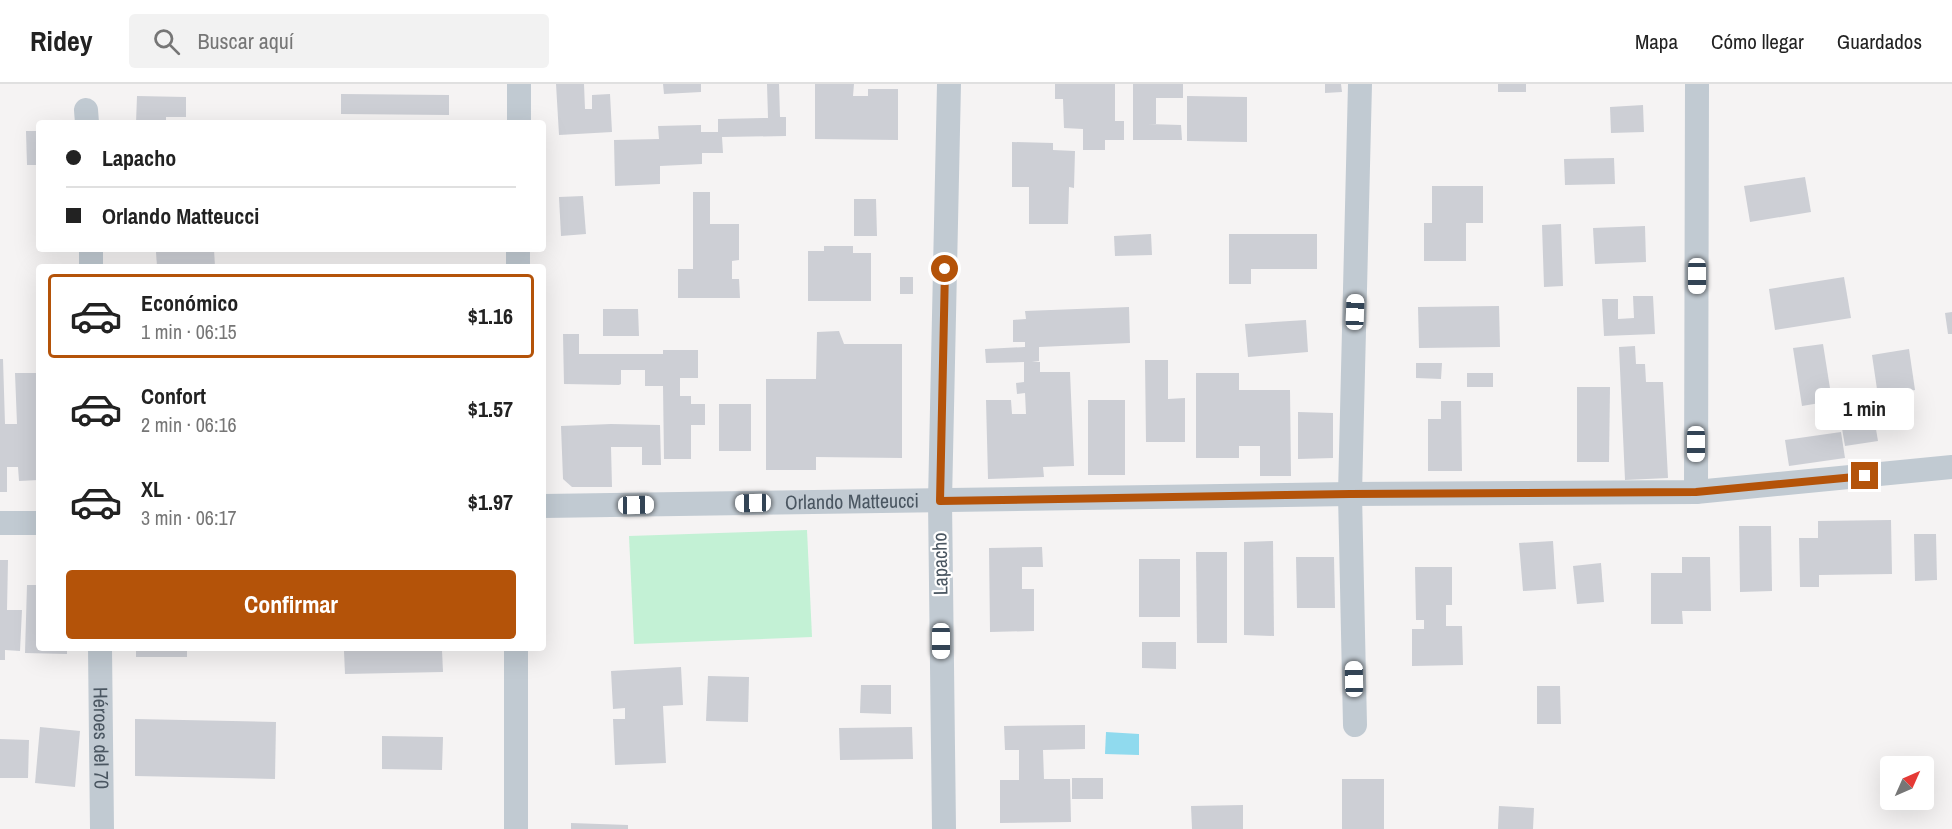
<!DOCTYPE html>
<html lang="es">
<meta charset="utf-8">
<style>
:root{--surface:#fff;--page:#f2f2f2;--text:#222;--muted:#767676;--line:#e0e0e0;--accent:#b45309}
body{margin:0;font-family:"Archivo Narrow",sans-serif;background:var(--page);color:var(--text);height:100vh;display:flex;flex-direction:column;font-size:22px;white-space:nowrap}
*{box-sizing:border-box;margin:0}
p{font-size:20px;color:var(--muted)}
.icon{flex:none;width:33px;height:33px;fill:none;stroke:currentColor;stroke-width:2;stroke-linecap:round;stroke-linejoin:round}
.map{position:relative;flex:1;overflow:hidden}
.details{position:absolute;left:36px;top:180px;width:510px;height:387px;display:flex;flex-direction:column;background:var(--surface);border-radius:6px;box-shadow:0 6px 24px #0002}
.details>*{flex:none}
.banner{position:absolute;left:36px;top:36px;width:510px;height:132px;border-radius:6px;box-shadow:0 6px 24px #0002;display:grid;align-content:center;height:132px;padding:0 30px;background:var(--surface)}
.needle{width:39px;rotate:45deg}
.fabs{position:absolute;left:1880px;top:672px;display:grid;gap:12px}
.fabs a{display:grid;place-items:center;width:54px;height:54px;border-radius:6px;background:var(--surface);box-shadow:0 6px 24px #0002;font-size:30px}
.end{position:absolute;width:27px;height:27px;margin:-14px;border:8px solid #b45309;background:#fff;box-shadow:0 0 0 3px #fff}
.from{border-radius:50%}
.bubble{position:absolute;height:42px;border-radius:6px;background:var(--surface);box-shadow:0 6px 24px #0002;font-size:20px;font-weight:700;line-height:42px;text-align:center}
.car{position:absolute;width:18px;height:36px;margin:-18px -9px;border-radius:8px;box-shadow:0 0 4px 2px #0007;background:linear-gradient(#fff 24%,#345 0 40%,#fff 0 76%,#345 0 86%,#fff 0)}
.banner b{display:flex;align-items:center;gap:21px;height:57px;font-size:22px}
.banner b+b{border-top:2px solid var(--line)}
.banner i{width:15px;height:15px;background:var(--text)}
ul{padding:10px 0 0;list-style:none}
li{display:flex;align-items:center;gap:18px;height:84px;margin:0 12px 9px;padding:0 18px;border:3px solid transparent;border-radius:6px}
li div{flex:1}
li b{display:block;font-size:22px}
li em{font-style:normal;font-weight:700}
li.on{border-color:var(--accent)}
li>.icon{width:54px;height:54px;stroke-width:1.5}
.cta{display:flex;gap:12px;margin-top:auto;padding:12px 30px}
.cta a{flex:1;height:69px;border-radius:6px;background:var(--accent);color:#fff;font-size:24px;font-weight:700;line-height:69px;text-align:center}
header{display:flex;align-items:center;gap:36px;box-sizing:border-box;height:84px;padding:0 30px;background:var(--surface);border-bottom:2px solid var(--line)}
header strong{font-size:28px}
nav{display:flex;gap:33px;margin-inline-start:auto;font-size:21px}
.search{width:420px;height:54px;background:var(--page);display:flex;align-items:center;gap:15px;box-sizing:border-box;padding:0 21px;border-radius:6px;color:var(--muted);font-size:22px}
.map>svg:first-child{display:block}
</style>
<header>
<strong>Ridey</strong>
<div class="search"><svg class="icon" aria-label="search" viewBox="0 0 24 24"><circle cx="10" cy="10" r="6"/><path d="M15 15l6 6"/></svg>Buscar aquí</div>
<nav><a>Mapa</a><a>Cómo llegar</a><a>Guardados</a></nav>
</header>
<div class="map">
<svg width="1952" height="745" viewBox="0 0 1952 745">
<rect width="100%" height="100%" fill="#f5f3f3"/>
<polygon fill="#c3f1d5" points="807,446 812,553 634,560 629,452"/>
<polygon fill="#90daee" points="1106,648 1139,650 1139,671 1105,670"/>
<g fill="#cdcfd5">
<polygon points="556,0 584,0 585,25 592,25 592,11 610,10 612,48 559,51"/>
<polygon points="663,0 701,0 701,8 664,10"/>
<polygon points="767,0 779,0 780,33 786,33 786,52 722,53 723,69 702,69 702,80 660,82 660,100 615,102 614,56 659,55 658,42 701,41 701,48 718,48 718,35 768,34"/>
<polygon points="815,0 854,0 853,12 868,12 868,5 898,5 898,56 815,55"/>
<polygon points="1055,0 1115,0 1115,37 1124,37 1124,56 1105,56 1105,66 1083,66 1083,45 1064,44 1063,15 1055,15"/>
<polygon points="1133,0 1183,0 1183,14 1156,14 1156,40 1148,40 1181,41 1182,56 1133,56"/>
<polygon points="1325,0 1341,0 1342,8 1325,9"/>
<rect x="1498" y="0" width="28" height="8"/>
<polygon points="341,10 449,11 449,31 341,30"/>
<polygon points="137,12 186,13 186,33 166,33 166,39 136,39"/>
<polygon points="1187,12 1247,13 1247,58 1187,57"/>
<polygon points="1643,21 1644,48 1611,49 1610,23"/>
<polygon points="26,47 39,47 39,81 27,81"/>
<polygon points="1012,58 1053,59 1053,66 1075,67 1074,104 1069,103 1068,140 1029,140 1029,103 1012,103"/>
<polygon points="1614,74 1615,100 1565,101 1564,75"/>
<polygon points="1805,93 1811,128 1750,138 1744,102"/>
<polygon points="1432,102 1483,102 1483,139 1466,139 1466,177 1424,177 1424,139 1432,139"/>
<polygon points="693,108 710,108 710,140 739,140 739,176 732,177 732,195 739,195 740,214 678,214 678,185 693,185"/>
<polygon points="583,112 586,150 561,152 559,113"/>
<polygon points="854,115 876,115 877,152 854,152"/>
<polygon points="1561,140 1563,202 1544,203 1542,141"/>
<polygon points="1645,142 1646,178 1595,180 1593,144"/>
<polygon points="1151,150 1152,171 1115,172 1114,152"/>
<polygon points="1229,150 1317,150 1317,185 1251,185 1251,200 1229,200"/>
<polygon points="824,162 853,162 853,169 871,169 871,217 808,217 808,167 824,167"/>
<polygon points="214,165 215,183 157,183 156,168"/>
<rect x="900" y="193" width="13" height="17"/>
<polygon points="1844,193 1851,234 1775,246 1769,205"/>
<polygon points="1633,212 1653,212 1655,250 1604,252 1602,215 1618,215 1618,235 1634,234"/>
<polygon points="1499,222 1500,263 1419,264 1418,223"/>
<polygon points="1129,223 1130,259 1039,263 1039,277 1032,278 1040,278 1040,288 1070,288 1074,382 1043,383 1044,393 988,395 986,316 1011,316 1012,330 1026,330 1025,309 1017,310 1016,299 1024,298 1024,278 986,279 985,265 1025,263 1025,258 1013,258 1013,236 1026,235 1025,227"/>
<polygon points="603,225 638,225 639,252 603,252"/>
<polygon points="1952,228 1952,250 1948,250 1945,229"/>
<polygon points="1306,236 1308,268 1248,273 1245,240"/>
<polygon points="839,247 844,260 902,260 902,374 816,373 816,386 766,386 766,295 816,295 817,248"/>
<polygon points="563,250 579,250 579,270 663,270 663,266 698,266 698,294 680,294 680,312 691,312 691,320 705,320 705,341 691,341 691,375 664,375 663,302 645,302 645,286 621,286 621,300 619,301 564,300"/>
<polygon points="1823,260 1832,317 1802,322 1793,264"/>
<polygon points="1635,262 1636,280 1645,280 1646,298 1663,298 1668,394 1625,396 1619,263"/>
<polygon points="1909,265 1915,306 1878,312 1872,271"/>
<polygon points="0,275 3,275 5,340 17,340 15,289 39,289 39,396 19,397 18,383 7,383 7,408 0,408"/>
<polygon points="1145,276 1168,276 1168,315 1185,314 1185,358 1146,358"/>
<polygon points="1416,279 1442,279 1441,295 1416,294"/>
<polygon points="1196,289 1239,289 1239,306 1290,306 1291,392 1260,392 1260,362 1239,362 1239,374 1196,374"/>
<rect x="1467" y="289" width="26" height="14"/>
<polygon points="1577,303 1610,303 1609,378 1577,378"/>
<rect x="1088" y="316" width="37" height="75"/>
<polygon points="1441,317 1461,317 1462,387 1428,387 1428,335 1441,335"/>
<rect x="719" y="320" width="32" height="47"/>
<polygon points="1872,322 1878,357 1845,362 1839,327"/>
<polygon points="1298,328 1333,329 1333,374 1298,375"/>
<polygon points="611,340 660,341 661,381 642,381 642,363 611,363 612,403 572,403 563,395 561,342"/>
<polygon points="1841,348 1845,374 1789,382 1785,356"/>
<polygon points="1891,436 1892,490 1819,491 1819,503 1800,503 1799,454 1818,454 1818,437"/>
<polygon points="1739,442 1771,442 1772,507 1740,508"/>
<polygon points="1914,450 1936,450 1937,496 1915,497"/>
<polygon points="1273,457 1274,552 1244,551 1244,458"/>
<polygon points="1553,457 1556,505 1523,507 1519,459"/>
<polygon points="1042,463 1043,483 1022,483 1022,505 1034,505 1034,547 990,548 989,464"/>
<polygon points="1196,468 1227,468 1227,559 1197,559"/>
<polygon points="1296,473 1334,473 1335,524 1297,524"/>
<polygon points="1682,473 1710,473 1711,527 1682,527 1683,540 1651,540 1651,489 1682,489"/>
<rect x="1139" y="475" width="41" height="58"/>
<polygon points="0,476 8,476 7,526 22,526 20,567 5,566 5,576 0,576"/>
<polygon points="1601,479 1604,518 1577,520 1573,482"/>
<polygon points="1415,483 1452,483 1452,521 1446,521 1446,542 1462,542 1463,581 1412,582 1412,545 1424,545 1424,536 1416,536"/>
<polygon points="27,501 39,501 39,564 67,564 67,570 25,569"/>
<polygon points="1142,558 1176,558 1176,585 1142,584"/>
<rect x="136" y="564" width="51" height="9"/>
<polygon points="442,566 443,588 345,590 344,567"/>
<polygon points="681,583 683,621 663,622 666,679 615,681 613,635 625,635 625,624 613,625 611,587"/>
<polygon points="708,592 749,593 748,638 706,637"/>
<polygon points="861,601 891,601 891,630 860,629"/>
<polygon points="1537,602 1560,602 1561,640 1537,640"/>
<polygon points="135,635 276,638 275,695 135,692"/>
<polygon points="1085,641 1085,665 1043,666 1044,695 1070,695 1071,738 1000,739 1000,696 1019,696 1019,666 1005,666 1004,642"/>
<polygon points="40,643 80,647 75,703 35,699"/>
<polygon points="912,643 913,675 840,676 839,644"/>
<polygon points="382,652 443,653 442,686 382,685"/>
<polygon points="0,655 29,656 28,694 0,694"/>
<rect x="1072" y="694" width="31" height="21"/>
<rect x="1342" y="695" width="42" height="50"/>
<polygon points="1243,721 1243,745 1192,745 1191,722"/>
<polygon points="1499,722 1534,724 1533,745 1498,745"/>
<polygon points="571,739 628,741 628,745 571,745"/>
</g>
<g fill="none" stroke-linecap="round" stroke-linejoin="round">
<g stroke="#c1cad2" stroke-width="24">
<polyline points="86,26 87,39"/>
<polyline points="519,39 519,0"/>
<polyline points="91,165 91,183"/>
<polyline points="518,183 518,165"/>
<polyline points="1696,408 1697,0"/>
<path id="s1" d="M543,422L1350,410L1696,408L1952,383"/>
<polyline points="0,439 39,439"/>
<path id="s2" d="M100,564L102,745"/>
<polyline points="1355,641 1350,410 1360,0"/>
<polyline points="516,745 516,564"/>
<polyline points="944,745 940,417 949,0"/>
</g>
</g>
<g fill="none" stroke-linecap="round" stroke-linejoin="round">
<polyline stroke="#b45309" stroke-width="8" points="945,185 940,417 1350,410 1696,408 1865,392"/>
</g>
<g text-anchor="middle" stroke-width="4.5" stroke-linejoin="round" paint-order="stroke">
<g font-size="20" fill="#4a5661" stroke="#fff">
<text dy="7" stroke="none"><textPath href="#s1" startOffset="309">Orlando Matteucci</textPath></text>
<text transform="translate(940 480) rotate(-91)" y="7">Lapacho</text>
<text dy="7" stroke="none"><textPath href="#s2" startOffset="90">Héroes del 70</textPath></text>
</g>
</g>
</svg>
<div class="fabs">
<a><svg class="needle" viewBox="-14 -14 28 28"><path d="M0-13l5 13h-10z" fill="#e53935"/><path d="M0 13l5-13h-10z" fill="#767676"/></svg></a>
</div>
<i class="end from" style="left:945px;top:185px"></i>
<i class="end" style="left:1865px;top:392px"></i>
<div class="bubble" style="left:1815px;top:304px;width:99px">1 min</div>
<i class="car" style="left:1697px;top:192px;rotate:180deg"></i>
<i class="car" style="left:1355px;top:228px;rotate:2deg"></i>
<i class="car" style="left:1696px;top:360px;rotate:180deg"></i>
<i class="car" style="left:753px;top:419px;rotate:269deg"></i>
<i class="car" style="left:636px;top:421px;rotate:89deg"></i>
<i class="car" style="left:941px;top:557px;rotate:180deg"></i>
<i class="car" style="left:1354px;top:595px;rotate:359deg"></i>
<div class="banner">
<b><i class="from"></i>Lapacho</b>
<b><i></i>Orlando Matteucci</b>
</div>
<section class="details">
<ul>
<li class="on"><svg class="icon" aria-label="car" viewBox="0 0 24 24"><path d="M5 17H2v-5l4-1 3-4h7l3 4 3 1v5h-3M9 17h6M6 11h13"/><circle cx="7" cy="17" r="2"/><circle cx="17" cy="17" r="2"/></svg><div><b>Económico</b><p>1 min · 06:15</p></div><em>$1.16</em></li>
<li><svg class="icon" aria-label="car" viewBox="0 0 24 24"><path d="M5 17H2v-5l4-1 3-4h7l3 4 3 1v5h-3M9 17h6M6 11h13"/><circle cx="7" cy="17" r="2"/><circle cx="17" cy="17" r="2"/></svg><div><b>Confort</b><p>2 min · 06:16</p></div><em>$1.57</em></li>
<li><svg class="icon" aria-label="car" viewBox="0 0 24 24"><path d="M5 17H2v-5l4-1 3-4h7l3 4 3 1v5h-3M9 17h6M6 11h13"/><circle cx="7" cy="17" r="2"/><circle cx="17" cy="17" r="2"/></svg><div><b>XL</b><p>3 min · 06:17</p></div><em>$1.97</em></li>
</ul>
<div class="cta"><a>Confirmar</a></div>
</section>
</div>
